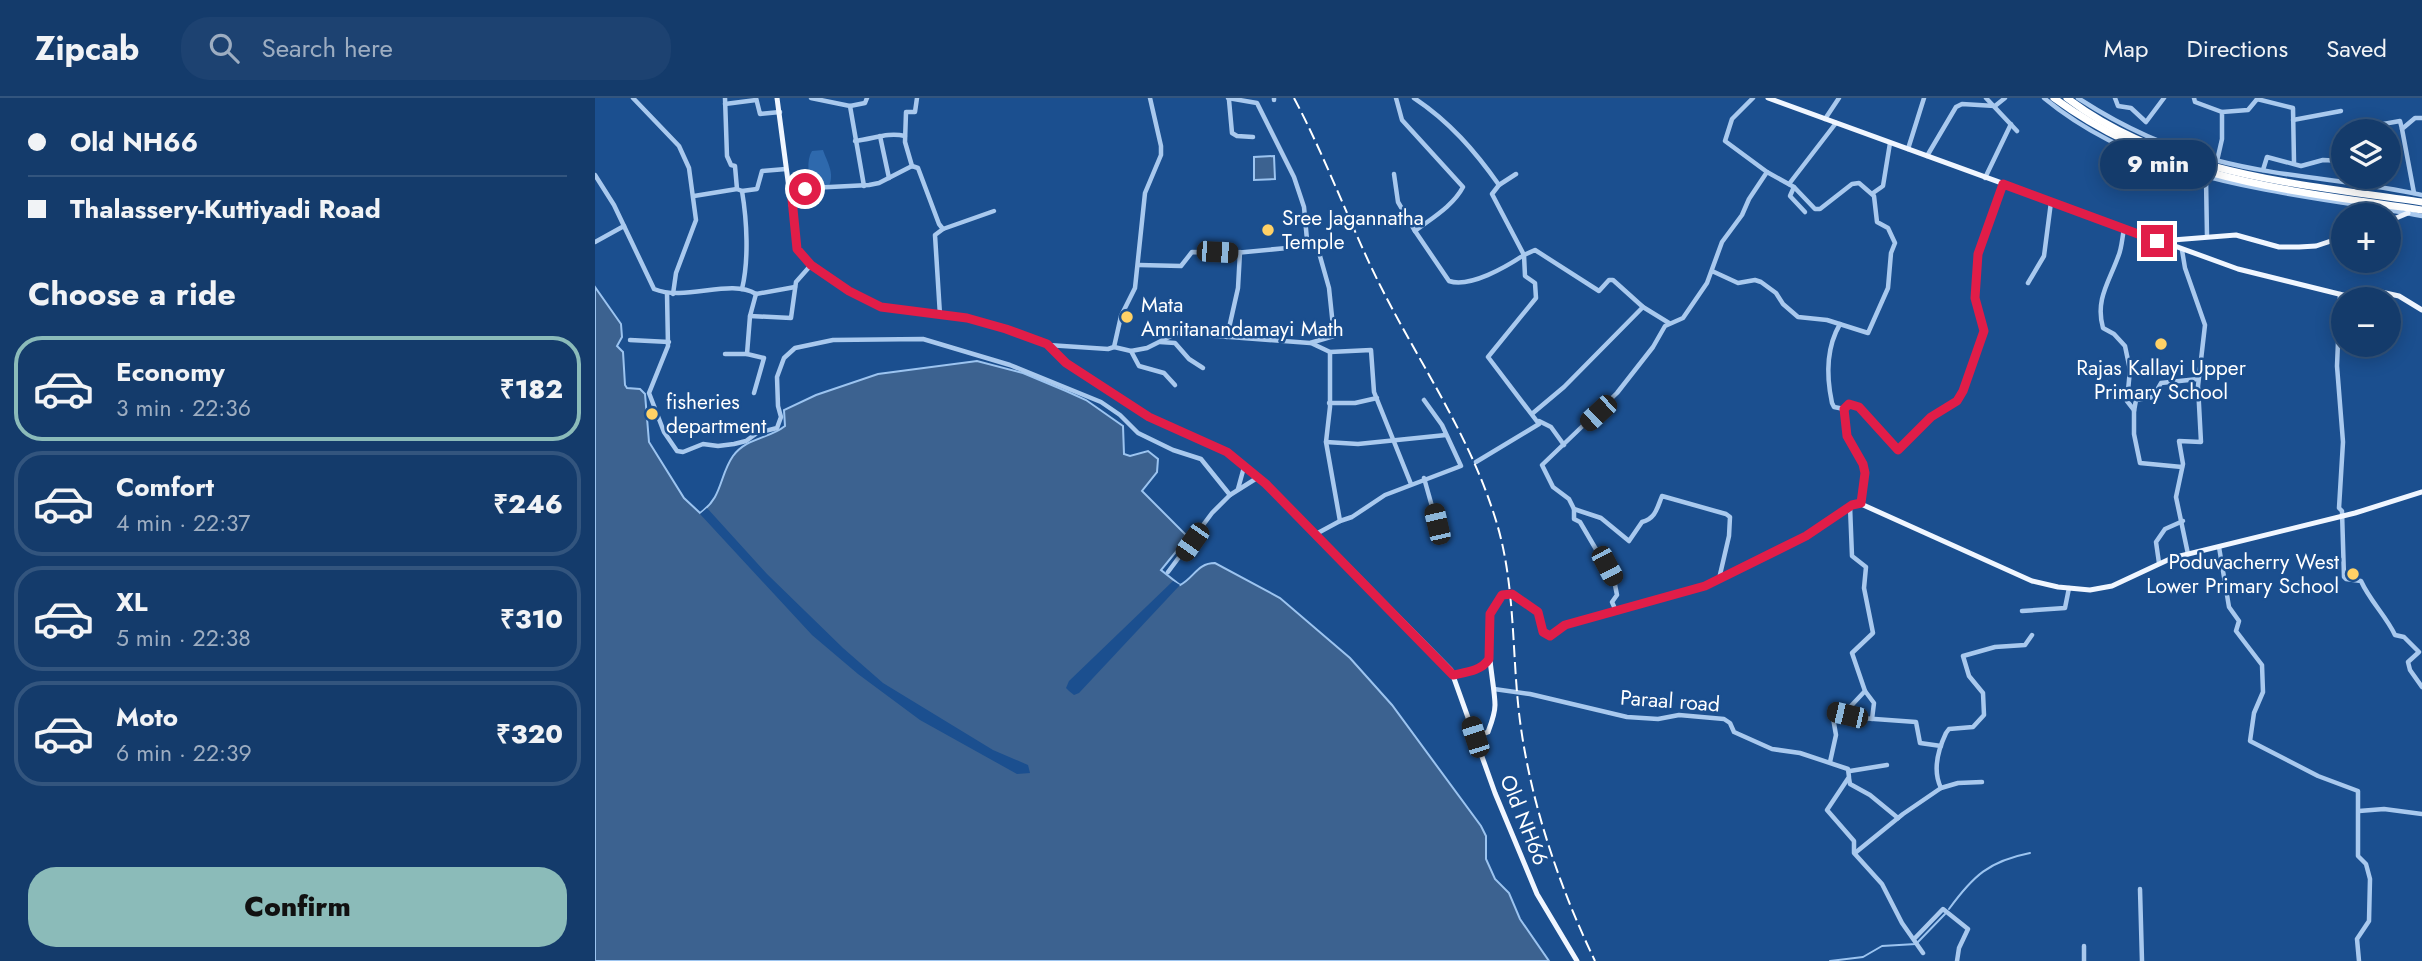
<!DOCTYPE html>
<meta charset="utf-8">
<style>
:root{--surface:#143b6b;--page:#1d4271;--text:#f1f3f6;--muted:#9dadc1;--line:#33557e;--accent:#8bbbb9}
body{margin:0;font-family:Jost,sans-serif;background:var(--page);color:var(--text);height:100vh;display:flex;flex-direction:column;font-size:26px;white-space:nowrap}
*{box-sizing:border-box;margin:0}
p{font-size:23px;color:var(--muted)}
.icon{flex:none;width:38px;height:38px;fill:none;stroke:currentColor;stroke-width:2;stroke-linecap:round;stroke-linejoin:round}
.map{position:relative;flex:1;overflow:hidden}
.panel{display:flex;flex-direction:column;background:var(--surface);width:595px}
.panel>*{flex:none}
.guide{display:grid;align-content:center;height:154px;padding:0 28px;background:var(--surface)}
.fabs{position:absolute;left:1736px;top:21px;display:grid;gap:14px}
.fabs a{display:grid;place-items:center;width:70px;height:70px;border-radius:50%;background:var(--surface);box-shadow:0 4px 18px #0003,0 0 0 2px var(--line);font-size:35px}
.end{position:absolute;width:32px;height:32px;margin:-16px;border:9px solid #e11d48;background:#fff;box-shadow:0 0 0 4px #fff}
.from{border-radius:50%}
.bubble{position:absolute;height:49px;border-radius:24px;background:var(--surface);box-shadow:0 4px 18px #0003,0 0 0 2px var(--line);font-size:23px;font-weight:800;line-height:49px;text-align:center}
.car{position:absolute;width:21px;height:42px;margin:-21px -10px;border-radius:9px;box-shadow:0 0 5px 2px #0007;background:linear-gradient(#222 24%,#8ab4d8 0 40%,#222 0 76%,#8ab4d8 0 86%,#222 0)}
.guide b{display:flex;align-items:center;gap:24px;height:66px;font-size:26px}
.guide b+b{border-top:2px solid var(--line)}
.guide i{width:18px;height:18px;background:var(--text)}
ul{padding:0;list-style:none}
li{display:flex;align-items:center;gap:21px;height:105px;margin:0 14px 10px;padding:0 14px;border:4px solid var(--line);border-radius:28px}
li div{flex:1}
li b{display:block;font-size:26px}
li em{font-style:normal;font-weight:800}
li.current{border-color:var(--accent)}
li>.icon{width:63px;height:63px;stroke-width:1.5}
h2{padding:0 28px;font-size:32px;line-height:84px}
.action{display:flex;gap:14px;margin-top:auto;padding:14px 28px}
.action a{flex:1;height:80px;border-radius:28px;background:var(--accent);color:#111;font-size:28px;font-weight:800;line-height:80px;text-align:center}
header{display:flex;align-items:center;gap:42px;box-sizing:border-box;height:98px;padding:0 35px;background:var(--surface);border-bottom:2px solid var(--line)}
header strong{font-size:33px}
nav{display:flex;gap:38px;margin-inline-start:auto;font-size:24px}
.search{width:490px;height:63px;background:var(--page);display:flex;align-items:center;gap:18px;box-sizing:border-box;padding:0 24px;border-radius:28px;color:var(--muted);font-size:26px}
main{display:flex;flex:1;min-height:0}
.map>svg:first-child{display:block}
</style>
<header>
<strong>Zipcab</strong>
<div class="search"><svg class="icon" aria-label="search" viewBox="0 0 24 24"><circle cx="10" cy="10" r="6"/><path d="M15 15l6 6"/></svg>Search here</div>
<nav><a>Map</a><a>Directions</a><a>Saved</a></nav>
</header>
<main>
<section class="panel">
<div class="guide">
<b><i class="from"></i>Old NH66</b>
<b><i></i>Thalassery-Kuttiyadi Road</b>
</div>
<h2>Choose a ride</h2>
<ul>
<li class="current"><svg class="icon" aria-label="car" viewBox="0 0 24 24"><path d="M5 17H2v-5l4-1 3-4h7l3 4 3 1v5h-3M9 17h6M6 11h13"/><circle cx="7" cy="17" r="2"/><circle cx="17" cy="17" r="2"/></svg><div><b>Economy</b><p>3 min · 22:36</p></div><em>₹182</em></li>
<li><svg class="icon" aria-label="car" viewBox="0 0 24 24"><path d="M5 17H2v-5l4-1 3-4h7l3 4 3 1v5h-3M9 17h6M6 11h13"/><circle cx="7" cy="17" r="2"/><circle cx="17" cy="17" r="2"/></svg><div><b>Comfort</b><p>4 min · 22:37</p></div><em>₹246</em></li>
<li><svg class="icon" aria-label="car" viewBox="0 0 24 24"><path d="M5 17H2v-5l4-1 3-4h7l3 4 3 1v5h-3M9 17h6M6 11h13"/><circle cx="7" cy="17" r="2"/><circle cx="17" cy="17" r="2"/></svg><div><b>XL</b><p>5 min · 22:38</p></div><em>₹310</em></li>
<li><svg class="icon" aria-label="car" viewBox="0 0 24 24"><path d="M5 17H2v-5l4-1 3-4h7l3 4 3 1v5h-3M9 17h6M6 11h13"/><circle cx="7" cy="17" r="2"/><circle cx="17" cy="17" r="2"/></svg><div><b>Moto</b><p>6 min · 22:39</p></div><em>₹320</em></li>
</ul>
<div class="action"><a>Confirm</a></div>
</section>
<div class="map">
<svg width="1827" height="863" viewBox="0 0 1827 863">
<rect width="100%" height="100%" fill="#1b4f8f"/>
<path fill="#2e69ad" d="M228,52C232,64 240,75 234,88L219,89C213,80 211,62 217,53Z"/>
<g fill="#3c6290" stroke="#9cc4f0" stroke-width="2">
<polygon points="679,58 680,81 659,82 659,59"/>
<path d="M0,189L26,226L27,239L22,248L28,254L30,287L32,290L45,291L50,296L54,344L89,400L105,415C128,399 124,378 138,358C152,339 174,341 190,328L189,312L221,297L283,276L382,263L428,275L471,293L491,302L528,328L529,356L535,358L553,353L563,361L562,374L547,393L593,439L566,472L585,487C599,480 602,465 620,465L685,500L755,560L797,607L886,728L891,738V761L900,781L914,795L925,821L954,863H0Z"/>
</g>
<g fill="#1b4f8f">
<polygon points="112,410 172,476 248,550 288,585 398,652 433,667 435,675 422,676 325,622 263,576 217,537 105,416"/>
<polygon points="578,483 585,487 484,595 479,597 474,593 471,590 474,583"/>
</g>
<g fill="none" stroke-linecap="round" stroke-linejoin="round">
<g stroke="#9cc4f0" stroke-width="2">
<path d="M1354,811C1378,778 1394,763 1435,755"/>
<polyline points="1235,863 1268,859 1287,848 1321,846 1350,816"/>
</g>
<g stroke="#a9c9ee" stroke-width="4.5">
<polyline points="38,0 84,48 94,70 101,122 81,175 78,196"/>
<path d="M130,0L132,58L136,67L140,68L142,91L147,93C152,123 154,162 147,191"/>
<polyline points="161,0 165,16 185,14"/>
<polyline points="216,0 255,8 269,88"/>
<polyline points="679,0 679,2"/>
<path d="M801,0L807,22L868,89C858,108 837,120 820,133L854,183C875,190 911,169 929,157L897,96L904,87L921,76"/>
<path d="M819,0C854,23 880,53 904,87"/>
<polyline points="1158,0 1137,21 1130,43 1172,74"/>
<polyline points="1391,0 1422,33"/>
<path d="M1449,0C1557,89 1696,93 1827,118"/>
<path d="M1483,0C1526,28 1570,49 1620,62C1688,80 1758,82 1827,97"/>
<polyline points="1520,0 1523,8 1536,10 1551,24 1569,0"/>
<polyline points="1599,0 1600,4 1627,14"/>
<polyline points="1662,1 1698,10 1699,64"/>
<polyline points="634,2 637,35 642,38 658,39"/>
<polyline points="130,6 161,2"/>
<polyline points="255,8 270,5 272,0"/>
<polyline points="1230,21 1244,0"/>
<polyline points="1698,22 1746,13"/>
<polyline points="1768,33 1766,30 1805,23 1807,31"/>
<polyline points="285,38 294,80"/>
<path d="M260,43C279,41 292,34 310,38"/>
<polyline points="1313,51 1329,0"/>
<polyline points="1332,58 1361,9 1367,6 1400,8 1410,0"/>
<polyline points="1622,63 1627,41 1627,14 1653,12 1663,0"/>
<polyline points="317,68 310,44 311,14 320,14 322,0"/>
<polyline points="1668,72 1672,59 1706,68 1728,62 1748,63"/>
<polyline points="799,76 803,104 820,133"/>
<path d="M0,77L19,107L59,191C91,204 135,180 161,196"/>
<polyline points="1775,79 1775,89"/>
<polyline points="1390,80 1416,26"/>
<polyline points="1611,81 1612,138"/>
<polyline points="1194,86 1241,25"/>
<polyline points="1199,89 1195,98 1210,114"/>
<polyline points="196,91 274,87 284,85 317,68 323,70 344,126 348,131 399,113"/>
<polyline points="147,93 162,91 167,73 191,71"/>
<polyline points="1278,95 1288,88 1295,45"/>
<polyline points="1819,95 1807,31 1820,20 1827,20"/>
<polyline points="99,98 142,91"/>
<path d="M1529,131C1527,140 1527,150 1523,159C1514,184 1500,202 1508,230L1519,236L1530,248L1535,272L1532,303L1539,312V336L1545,365L1587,369"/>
<polyline points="0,144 29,128"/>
<polyline points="1587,152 1590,170 1610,227 1603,288 1606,344 1584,343 1588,366 1581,399 1593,456"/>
<polyline points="544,167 586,168 597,154 640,155 692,150 712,142"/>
<path d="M1117,173L1143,185L1160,182L1166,184L1181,195L1188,206L1203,219L1232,222L1273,235L1293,190L1296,155L1300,145L1293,130L1282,124L1279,98L1264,85L1257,86L1225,111H1220L1199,89L1172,74L1154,101L1147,117L1127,144L1112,185L1088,220L1070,228L1058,249L1022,295L947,367L958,389L974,401L979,411L1006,420L1034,443L1047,424C1061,420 1062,410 1067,398L1131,416L1135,419L1134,438L1124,481"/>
<polyline points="1433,185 1449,158 1456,104"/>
<polyline points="72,195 73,248 54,295 69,334 82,353 88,354 108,346 123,348 139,346 151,343 162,335 182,330 186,319 183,308 182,279 189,260 200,250 238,242 328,241 415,267 506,304 525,317 543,335 578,352 606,361 635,397"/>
<polyline points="161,196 200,189"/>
<path d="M1745,196L1742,268L1748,344L1744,410L1747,413L1749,479L1751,481L1766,483C1775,503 1791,518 1800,537L1809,539L1824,554L1813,564L1815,572L1827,589"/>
<polyline points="345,217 340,137 348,131"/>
<polyline points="155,218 196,220 201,184 216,167"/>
<path d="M1245,226C1231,250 1231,277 1237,305L1239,309L1249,311"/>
<polyline points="632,239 643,190 645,154"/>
<polyline points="35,242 74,244"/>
<polyline points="565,244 580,245 594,261 608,270"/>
<polyline points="716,245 735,254 776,252 779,294 816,386"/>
<polyline points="453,247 513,251 519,249 526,218 540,190 550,95 566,57 566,48 555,0"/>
<polyline points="519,249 536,253 552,250 582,235 715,245 739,238 734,190 721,144 712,142 709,109 699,79 662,5 633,0"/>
<polyline points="536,253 544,268 569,275 580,287"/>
<polyline points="735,254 735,309 731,344 745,423 757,419 790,397 866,368 847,327 829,302"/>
<polyline points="130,256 152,256"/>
<polyline points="159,295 169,260 152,256 155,218 161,196"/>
<polyline points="734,305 760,305 782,300"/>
<polyline points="1539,313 1541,302 1558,299 1566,285 1603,281"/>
<polyline points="938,315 969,289 1048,209"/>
<polyline points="944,323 956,329 969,347"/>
<polyline points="731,344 763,346 851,337"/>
<polyline points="881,364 944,326 893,259 941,200 940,185 930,178 929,157 940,152 1004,193 1014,182 1018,182 1048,209 1074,225"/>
<polyline points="829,380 842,426"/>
<polyline points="643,391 649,369"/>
<polyline points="1266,406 1270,375 1268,366 1252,338 1249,311 1254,306 1264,309 1303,352 1336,319 1362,303 1372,282 1389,233 1380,200 1383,156 1408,86"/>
<polyline points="979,411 979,421 985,424 1019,482 1022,497 1017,504 1021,513"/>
<polyline points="721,436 745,423"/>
<polyline points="1624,449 1634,509 1644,523 1641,533 1667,567 1668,594 1659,615 1655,643 1723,678 1763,693 1763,758 1771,766 1775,781 1774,823 1762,841 1764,863"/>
<polyline points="1564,465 1561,444 1570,431 1588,423"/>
<polyline points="573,474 617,415 635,397 662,380"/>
<polyline points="1427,513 1470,510 1474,490"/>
<path d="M858,577C872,574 886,573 894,561"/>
<polyline points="899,591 935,596 1032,619 1063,621 1084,617 1129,621 1135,625 1139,634 1177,651 1205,655 1253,671 1254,679 1232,712 1259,743 1259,755 1287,786 1307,825 1328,855"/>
<polyline points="1270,593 1279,605 1277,621"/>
<polyline points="1237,614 1266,620 1321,624 1325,645 1346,648"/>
<polyline points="1235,664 1241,637 1237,614 1255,609 1270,593 1257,555 1278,535 1269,490 1271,469 1257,458 1255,408"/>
<polyline points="1255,673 1292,667"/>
<polyline points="1254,680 1255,686 1275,697 1303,720"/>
<path d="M1346,690C1337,672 1343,652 1351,635L1354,631L1378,629L1389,617L1388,595L1374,578L1368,558L1400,549L1430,547L1437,537"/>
<polyline points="1764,713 1789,711 1827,716"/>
<polyline points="1260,755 1308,716 1346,690 1363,685 1387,684"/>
<polyline points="1545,791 1547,863"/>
<polyline points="1320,840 1348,811 1373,831 1364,850 1362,863"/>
<polyline points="1489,848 1489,863"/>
</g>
<g stroke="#f0f6ff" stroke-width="5">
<polyline points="182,0 202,151 216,167 254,193 286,209 372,221 411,231 452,246 471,265 554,319 632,353 672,386 856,572 900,695 942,796 982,863"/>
<polyline points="1173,0 1643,171 1748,197 1786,194 1804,198 1827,212"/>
<polyline points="1794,123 1813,115"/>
<polyline points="1565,143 1641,137 1684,149 1704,149 1721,148 1748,139"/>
<path d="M880,639L893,634C896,626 900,616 900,607C900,579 878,507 914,495L943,514L948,534L955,538L970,527L1109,488L1211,438L1257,407L1266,406L1437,483L1463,489L1495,492L1517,488L1577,460L1760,415L1827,394"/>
</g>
<g stroke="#fff" stroke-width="7">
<path d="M1459,0C1572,83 1693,92 1827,112"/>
<path d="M1472,0C1573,77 1706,86 1827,104"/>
</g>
<path stroke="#fff" stroke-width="2" stroke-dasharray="12 5" stroke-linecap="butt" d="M699,0C733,64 757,133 790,197C830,274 877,342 902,426C920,486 917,553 924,615C934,700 963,786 1000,863"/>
</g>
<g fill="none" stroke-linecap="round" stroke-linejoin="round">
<path stroke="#e11d48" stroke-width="9" d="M210,91H196L202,151L216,167L254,193L286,209L372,220L411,231L452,246L471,265L554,319L632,354L671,386L858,577C872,574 886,573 894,561L895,516L907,497L917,496L943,514L948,534L955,538L970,527L1110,488L1211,438L1257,407L1266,405L1270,375L1268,366L1252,338L1249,311L1254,306L1264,309L1303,352L1336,319L1362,303L1368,293L1389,233L1380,200L1383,156L1408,86L1562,143"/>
</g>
<g fill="#ffd166" stroke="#1b4f8f" stroke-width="2.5">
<circle cx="673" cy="132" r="7"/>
<circle cx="532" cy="219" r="7"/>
<circle cx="1566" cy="246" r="7"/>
<circle cx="57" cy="316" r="7"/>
<circle cx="1758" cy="476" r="7"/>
</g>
<g text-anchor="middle" stroke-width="5" stroke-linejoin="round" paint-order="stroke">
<g font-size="21" fill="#fff" stroke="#1b4f8f" text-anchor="start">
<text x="687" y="127">Sree Jagannatha<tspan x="687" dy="24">Temple</tspan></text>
<text x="546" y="214">Mata<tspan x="546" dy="24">Amritanandamayi Math</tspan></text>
<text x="1566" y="277" text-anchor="middle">Rajas Kallayi Upper<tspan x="1566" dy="24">Primary School</tspan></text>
<text x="71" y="311">fisheries<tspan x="71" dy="24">department</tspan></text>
<text x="1744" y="471" text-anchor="end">Poduvacherry West<tspan x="1744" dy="24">Lower Primary School</tspan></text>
</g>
<g font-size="21" fill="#fff" stroke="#1b4f8f">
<text transform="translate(1075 603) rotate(4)" y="7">Paraal road</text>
<text transform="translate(929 722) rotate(68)" y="7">Old NH66</text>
</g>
</g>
</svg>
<div class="fabs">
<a><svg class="icon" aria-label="layers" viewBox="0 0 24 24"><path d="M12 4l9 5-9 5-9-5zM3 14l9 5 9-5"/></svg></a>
<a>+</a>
<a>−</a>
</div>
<i class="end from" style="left:210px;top:91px"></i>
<i class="end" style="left:1562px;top:143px"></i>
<div class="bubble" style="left:1505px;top:42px;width:116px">9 min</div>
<i class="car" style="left:622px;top:154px;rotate:93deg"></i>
<i class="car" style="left:1003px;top:315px;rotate:227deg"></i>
<i class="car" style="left:842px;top:426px;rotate:347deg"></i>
<i class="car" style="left:597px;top:444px;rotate:215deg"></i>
<i class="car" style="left:1012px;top:468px;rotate:152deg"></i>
<i class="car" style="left:1252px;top:617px;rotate:283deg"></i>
<i class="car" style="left:880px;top:639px;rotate:342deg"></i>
</div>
</main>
